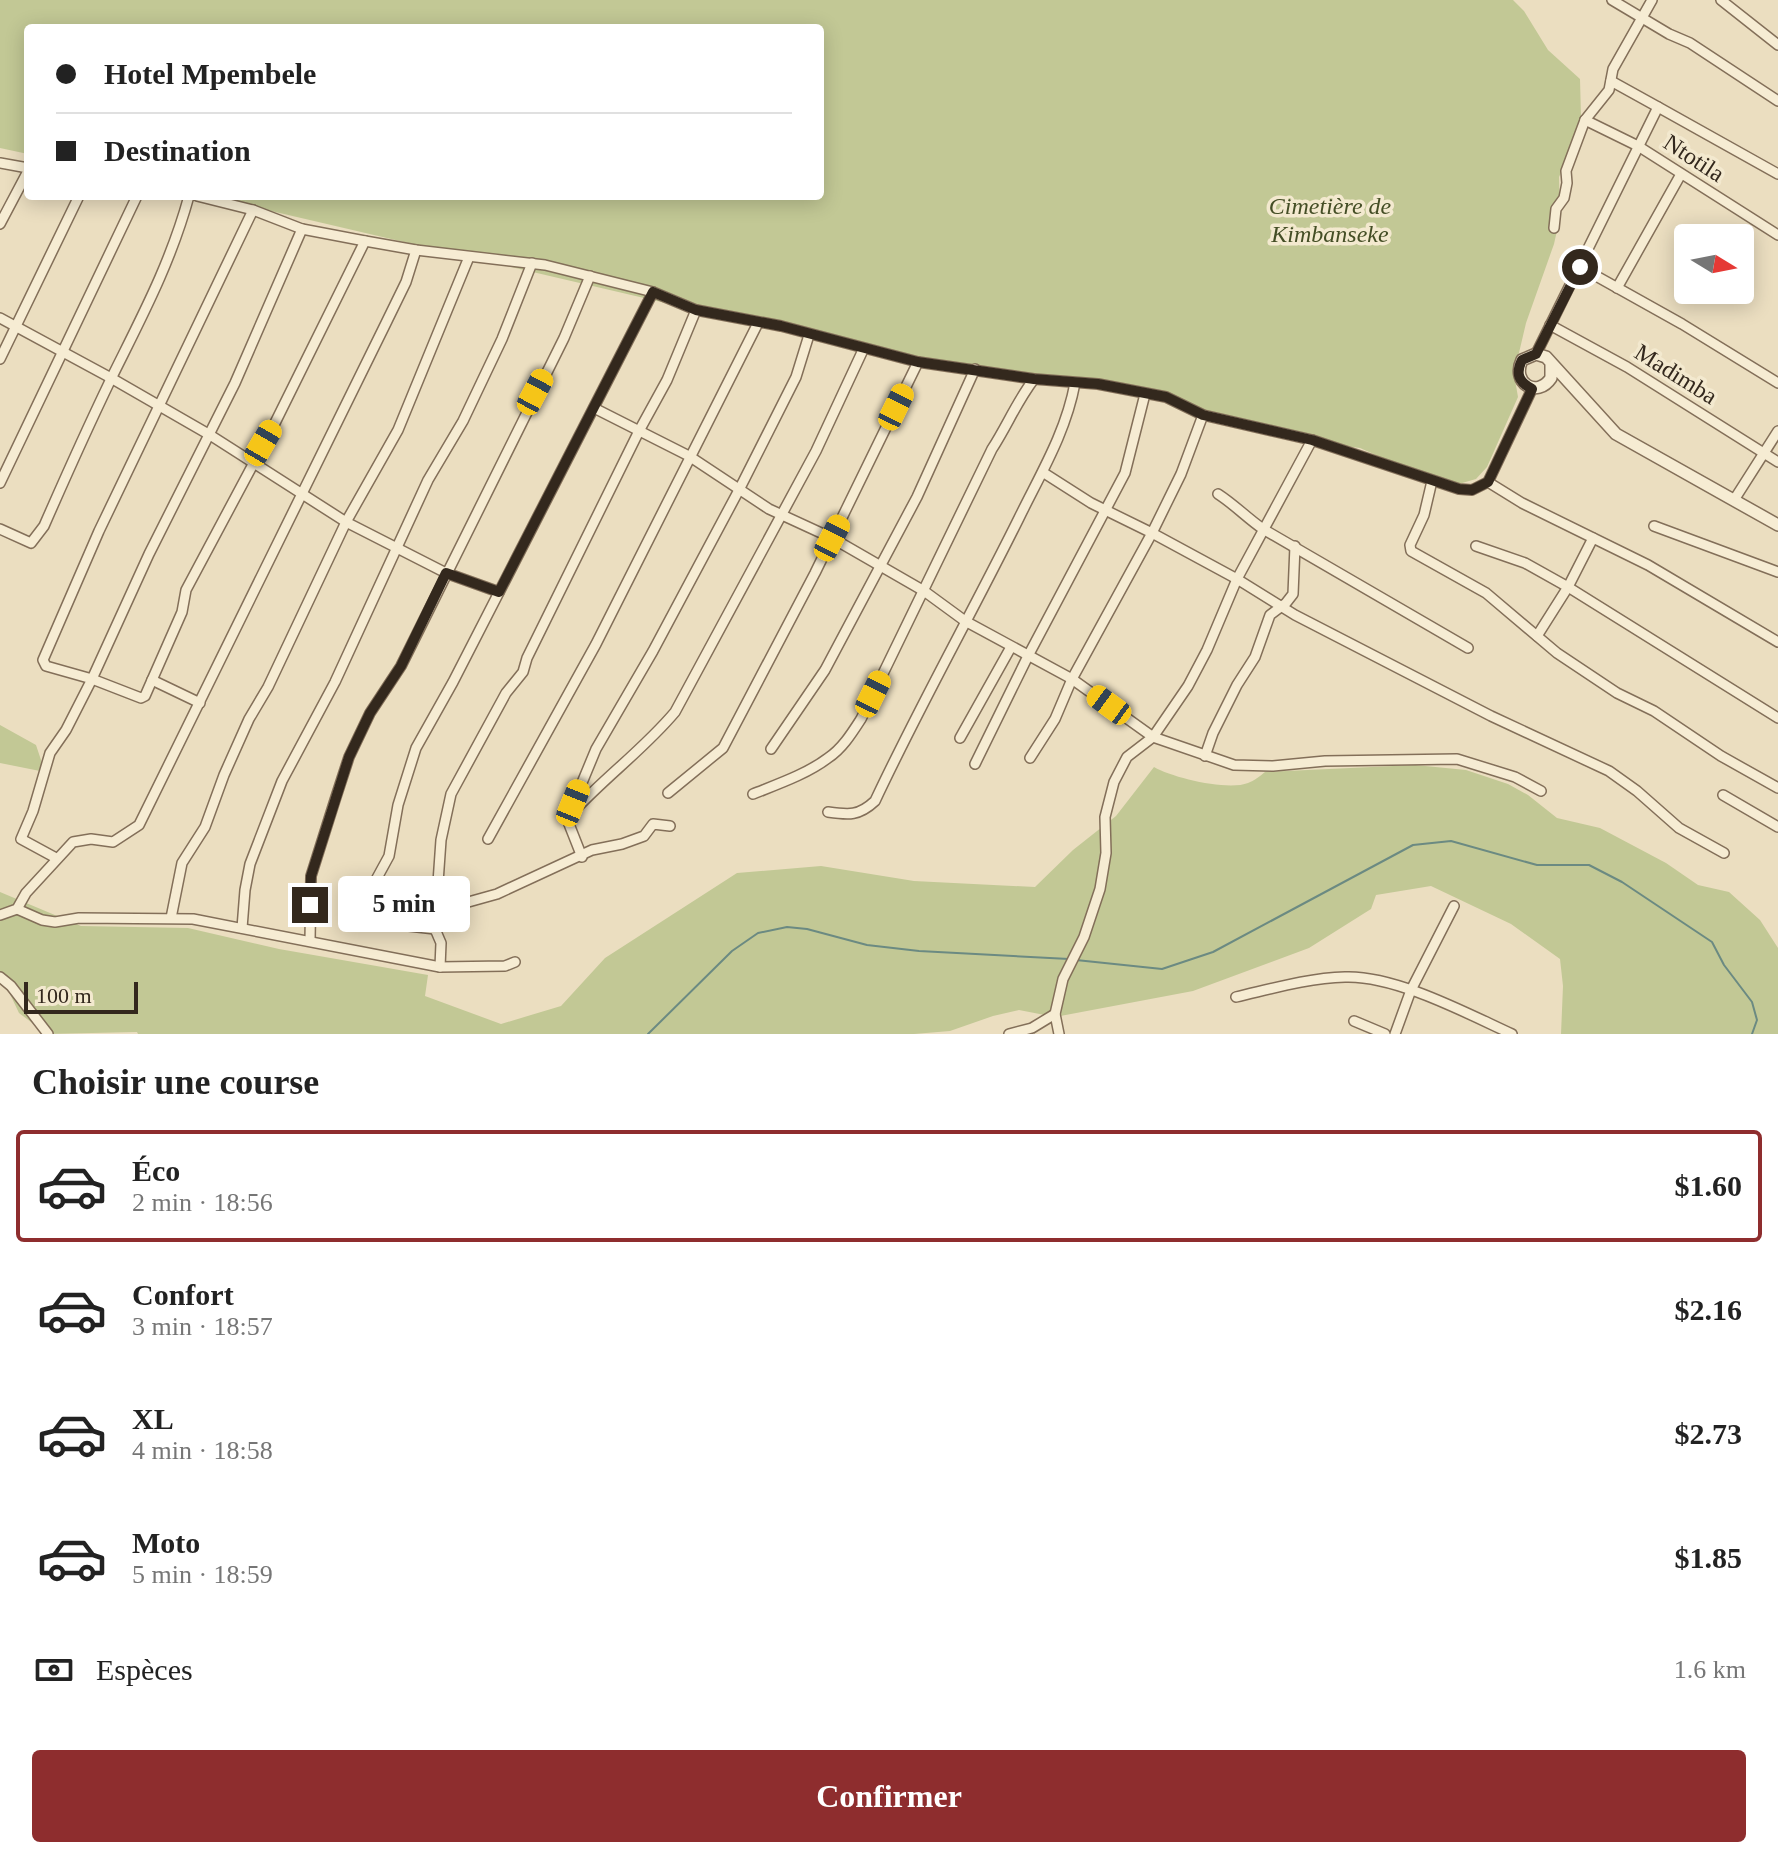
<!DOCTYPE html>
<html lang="fr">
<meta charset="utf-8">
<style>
:root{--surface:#fff;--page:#f6f6f6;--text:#222;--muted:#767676;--line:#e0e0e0;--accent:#8e2d2e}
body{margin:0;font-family:Georgia,serif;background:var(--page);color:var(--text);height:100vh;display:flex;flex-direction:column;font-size:30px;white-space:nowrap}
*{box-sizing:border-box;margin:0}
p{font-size:26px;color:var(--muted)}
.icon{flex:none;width:44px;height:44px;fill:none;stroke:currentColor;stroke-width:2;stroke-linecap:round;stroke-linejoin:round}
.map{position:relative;height:1034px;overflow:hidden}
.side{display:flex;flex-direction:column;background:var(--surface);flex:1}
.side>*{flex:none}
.banner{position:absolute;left:24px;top:24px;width:800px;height:176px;border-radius:8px;box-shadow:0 4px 20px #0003;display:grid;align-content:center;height:176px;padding:0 32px;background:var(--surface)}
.needle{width:52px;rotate:100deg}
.controls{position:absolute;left:1674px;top:224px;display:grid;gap:16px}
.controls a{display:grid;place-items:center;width:80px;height:80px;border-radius:8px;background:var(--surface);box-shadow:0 4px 20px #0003;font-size:40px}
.scale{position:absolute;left:24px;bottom:20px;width:114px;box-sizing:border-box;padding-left:8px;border:4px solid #33281d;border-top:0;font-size:22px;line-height:28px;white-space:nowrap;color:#33281d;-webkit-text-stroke:6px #f3e9cf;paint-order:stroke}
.end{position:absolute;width:36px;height:36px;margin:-18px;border:10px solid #33281d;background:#fff;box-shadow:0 0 0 4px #fff}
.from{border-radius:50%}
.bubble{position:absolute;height:56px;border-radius:8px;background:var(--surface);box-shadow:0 4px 20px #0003;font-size:26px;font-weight:700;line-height:56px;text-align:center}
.car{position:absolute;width:24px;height:48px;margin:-24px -12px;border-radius:10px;box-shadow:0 0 6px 2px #0007;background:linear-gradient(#f5c518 24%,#345 0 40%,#f5c518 0 76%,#345 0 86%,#f5c518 0)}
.banner b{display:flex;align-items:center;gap:28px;height:76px;font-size:30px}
.banner b+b{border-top:2px solid var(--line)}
.banner i{width:20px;height:20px;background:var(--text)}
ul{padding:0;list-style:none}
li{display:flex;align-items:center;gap:24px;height:112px;margin:0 16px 12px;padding:0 16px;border:4px solid transparent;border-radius:8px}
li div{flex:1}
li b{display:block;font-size:30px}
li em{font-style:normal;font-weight:700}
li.active{border-color:var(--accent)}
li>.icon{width:72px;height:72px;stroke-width:1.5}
h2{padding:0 32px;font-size:36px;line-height:96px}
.pay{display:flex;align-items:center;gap:20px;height:88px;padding:0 32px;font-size:30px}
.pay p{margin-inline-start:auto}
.button{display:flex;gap:16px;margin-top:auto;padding:16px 32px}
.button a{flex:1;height:92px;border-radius:8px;background:var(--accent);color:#fff;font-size:32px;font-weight:700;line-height:92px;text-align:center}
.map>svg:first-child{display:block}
</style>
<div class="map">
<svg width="1778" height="1034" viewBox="0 0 1778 1034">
<rect width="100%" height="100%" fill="#ebdec0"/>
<g fill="#c2c895">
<polygon points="0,0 1513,0 1524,11 1548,50 1580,79 1581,117 1573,146 1559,177 1560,217 1554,244 1526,323 1514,374 1518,397 1487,467 1476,479 1448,487 1360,448 1321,443 1203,415 1166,397 918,362 207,196 820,196 820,28 28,28 28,154 0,148"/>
<polygon points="0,725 36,745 45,772 0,763"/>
<path d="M1415,765L1466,770L1508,784L1528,795L1557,818L1600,828L1666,863L1698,885L1729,892L1760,920L1778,948V1034H1561L1563,986L1560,959L1511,924L1431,886L1376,895L1371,909L1309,948L1193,991L1055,1017L1019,1010L993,1016L950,1031L914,1034H138L137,1032L47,1034L19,1013L0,973V892L81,926L188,928L279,949L428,975L425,996L501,1024L561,1006L605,958L737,873L821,866L914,881L1035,887L1073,850L1116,816L1154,767C1173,778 1228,791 1248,783C1254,781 1260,776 1265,772Z"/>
</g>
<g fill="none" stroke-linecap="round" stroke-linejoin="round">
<g stroke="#6b8a82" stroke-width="2">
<polyline points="1076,960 1162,969 1213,952 1413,845 1451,841 1537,865 1589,865 1622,882 1712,942 1724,965 1752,1002 1757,1020 1752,1034"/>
<polyline points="648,1034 732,951 758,933 787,927 807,929 867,945 919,951 1069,959"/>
</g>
<g stroke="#836f59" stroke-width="12">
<g id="minor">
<polyline points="1612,0 1669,34 1690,43 1778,101"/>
<polyline points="1721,0 1778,45"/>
<polyline points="1658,107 1778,174"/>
<polyline points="1585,120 1638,146 1778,235"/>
<polyline points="0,163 28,168"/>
<polyline points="197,196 253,210 302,229 365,241 416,250 545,265 653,292 696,310 781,326 918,362 1034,379 1098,384 1166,397 1203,415 1312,440 1459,489 1472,490 1488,482 1532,389"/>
<polyline points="253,210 99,531 43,660 46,666 92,679 141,698 145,696 182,612 186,590 274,425 365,241"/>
<polyline points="0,224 28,171"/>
<polyline points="1554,228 1556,209 1564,198 1567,183 1566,171 1585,120 1609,90 1613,69 1652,0"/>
<polyline points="1580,267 1682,324 1778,383"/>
<polyline points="1617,288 1681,174"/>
<polyline points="0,318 111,378 210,435 346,522 446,573 499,592"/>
<polyline points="1550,325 1627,367 1778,462"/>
<polyline points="1536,354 1658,107 1611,81"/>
<polyline points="0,359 79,196"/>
<polyline points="594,408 689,456 769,509 832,538 924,591 965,621 1072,679 1153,737 1234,765 1273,766 1325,761 1457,759 1515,777 1541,791"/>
<polyline points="1044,473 1091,503 1152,533 1237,579 1295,615 1491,716 1609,771 1637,791 1679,828 1724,853"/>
<polyline points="1432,481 1424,515 1410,545 1411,551 1486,593 1557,653 1617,693 1654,711 1721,756 1778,788"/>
<polyline points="1488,482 1522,503 1648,565 1778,642"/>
<polyline points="0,483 137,196"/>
<path d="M1218,494C1235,505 1247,518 1263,529L1468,648"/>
<polyline points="1734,500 1778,431"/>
<polyline points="1654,526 1778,572"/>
<path d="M0,529L31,543L44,526C65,478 87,429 110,381C141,318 170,265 189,196"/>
<polyline points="1476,546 1525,563 1568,587 1778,718"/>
<polyline points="1537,636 1568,587 1593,538"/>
<polyline points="152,680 200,703"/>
<polyline points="960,738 1011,647"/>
<polyline points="771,749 825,670 917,497 975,369"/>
<polyline points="1205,756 1213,733 1237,685 1255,657 1270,615 1286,603 1293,594 1295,546"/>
<polyline points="1030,758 1055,719 1072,679 1152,533 1181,474 1203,415"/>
<polyline points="975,764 1028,656 1125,473 1145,394"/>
<polyline points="668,793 723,748 815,573 918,362"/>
<path d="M753,794C778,784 807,774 828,758C842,749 852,733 861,719L992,449C1007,426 1017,401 1034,379"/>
<polyline points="1723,795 1778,827"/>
<path d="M828,812C849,815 859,816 875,801C920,705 972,613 1019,518C1041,473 1066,432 1075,383"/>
<path d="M572,813C605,777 644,749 675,712L816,451L863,350"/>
<polyline points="488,839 596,644 758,323"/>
<polyline points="582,857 567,819 596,749 653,651 740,488 796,377 809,335"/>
<polyline points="56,858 21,839 33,811 50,753 66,730 92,679 149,554 235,383 302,229"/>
<polyline points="17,909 42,920 55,922 79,918 193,919 440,967 505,966 515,962"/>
<polyline points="436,911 497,894 592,850 622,844 644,836 653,824 670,826"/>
<polyline points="0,915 17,909 26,893 73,842 91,839 113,842 139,825 386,323 406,282 416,250"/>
<polyline points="171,918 182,863 205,827 224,775 249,719 268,687 346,522 398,430 469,257"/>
<polyline points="242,928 245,890 250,864 282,781 335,682 428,480 463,421 502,339 532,263"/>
<polyline points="435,929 391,924 373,907 372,899 377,878 389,856 398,805 416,748 453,682 653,292"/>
<polyline points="310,941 311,876 335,800 349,757 370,713 401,666 564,338 590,276"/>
<polyline points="440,967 441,943 435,929 436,911 441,840 451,794 506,693 523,672 527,658 639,431 667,380 696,310"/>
<polyline points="0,977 11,986 48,1034"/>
<path d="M1236,997C1271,989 1308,978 1345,977C1395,975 1466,1013 1512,1034"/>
<polyline points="1354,1021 1385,1034"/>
<polyline points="1009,1034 1032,1028 1055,1014"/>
<polyline points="1059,1034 1055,1014 1063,979 1084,937 1100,889 1106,853 1105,817 1114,782 1127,757 1153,737 1188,686 1207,650 1237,579 1312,440"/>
<polyline points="1395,1034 1411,990 1454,906"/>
</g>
</g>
<g stroke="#836f59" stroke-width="14">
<path id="tertiary" d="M1551,364V378C1537,399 1511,383 1522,360L1536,354L1546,357L1616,434L1778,525"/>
</g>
<use href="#minor" stroke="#f6ecd3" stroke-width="9"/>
<use href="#tertiary" stroke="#f6ecd3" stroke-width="11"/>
</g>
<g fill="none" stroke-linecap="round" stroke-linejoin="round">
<path stroke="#33281d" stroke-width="10" d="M310,905L311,876L349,757L370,713L401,666L446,573L499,592L653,292L696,310L781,326L918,362L1034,379L1098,384L1166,397L1203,415L1312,440L1459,489L1472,490L1488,482L1532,389C1519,382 1515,374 1522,360L1536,354L1580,267"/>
</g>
<g text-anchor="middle" stroke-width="7" stroke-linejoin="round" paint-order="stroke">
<g font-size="24" fill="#33281d" stroke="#f3e9cf">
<text transform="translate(1694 158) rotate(33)" y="8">Ntotila</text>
<text transform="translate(1676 374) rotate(32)" y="8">Madimba</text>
</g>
<g font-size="24" font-style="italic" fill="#444e25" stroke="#f3e9cf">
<text x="1330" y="214">Cimetière de<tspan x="1330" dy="28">Kimbanseke</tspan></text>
</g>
</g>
</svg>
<div class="controls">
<a><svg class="needle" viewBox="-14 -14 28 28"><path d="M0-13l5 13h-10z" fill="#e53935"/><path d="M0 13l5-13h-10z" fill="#767676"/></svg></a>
</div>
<div class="scale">100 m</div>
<i class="end from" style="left:1580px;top:267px"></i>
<i class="end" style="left:310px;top:905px"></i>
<div class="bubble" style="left:338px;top:876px;width:132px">5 min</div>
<i class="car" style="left:535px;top:392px;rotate:28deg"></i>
<i class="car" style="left:896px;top:407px;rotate:26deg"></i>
<i class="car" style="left:263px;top:443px;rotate:30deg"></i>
<i class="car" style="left:832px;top:538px;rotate:27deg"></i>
<i class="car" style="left:873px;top:694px;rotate:26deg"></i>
<i class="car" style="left:1109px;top:705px;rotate:306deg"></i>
<i class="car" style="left:573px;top:803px;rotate:22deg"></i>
<div class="banner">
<b><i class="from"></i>Hotel Mpembele</b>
<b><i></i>Destination</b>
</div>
</div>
<section class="side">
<h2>Choisir une course</h2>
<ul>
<li class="active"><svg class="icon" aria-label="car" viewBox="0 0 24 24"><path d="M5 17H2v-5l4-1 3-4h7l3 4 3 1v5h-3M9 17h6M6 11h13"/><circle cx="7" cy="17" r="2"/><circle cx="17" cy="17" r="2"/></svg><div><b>Éco</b><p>2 min · 18:56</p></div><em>$1.60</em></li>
<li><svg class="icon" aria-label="car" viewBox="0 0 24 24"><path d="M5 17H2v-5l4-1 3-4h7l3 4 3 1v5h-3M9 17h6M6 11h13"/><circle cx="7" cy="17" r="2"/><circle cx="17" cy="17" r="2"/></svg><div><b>Confort</b><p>3 min · 18:57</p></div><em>$2.16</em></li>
<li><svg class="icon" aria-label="car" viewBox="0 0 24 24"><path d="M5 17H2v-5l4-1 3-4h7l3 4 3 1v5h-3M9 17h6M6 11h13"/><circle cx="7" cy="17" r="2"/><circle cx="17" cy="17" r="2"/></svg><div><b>XL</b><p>4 min · 18:58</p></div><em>$2.73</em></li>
<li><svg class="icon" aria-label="car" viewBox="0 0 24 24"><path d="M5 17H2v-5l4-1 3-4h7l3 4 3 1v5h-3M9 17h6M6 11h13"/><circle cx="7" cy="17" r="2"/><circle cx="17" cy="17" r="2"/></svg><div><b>Moto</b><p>5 min · 18:59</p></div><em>$1.85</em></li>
</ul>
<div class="pay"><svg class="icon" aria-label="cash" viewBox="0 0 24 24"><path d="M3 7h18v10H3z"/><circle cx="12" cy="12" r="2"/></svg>Espèces<p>1.6 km</p></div>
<div class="button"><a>Confirmer</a></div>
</section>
